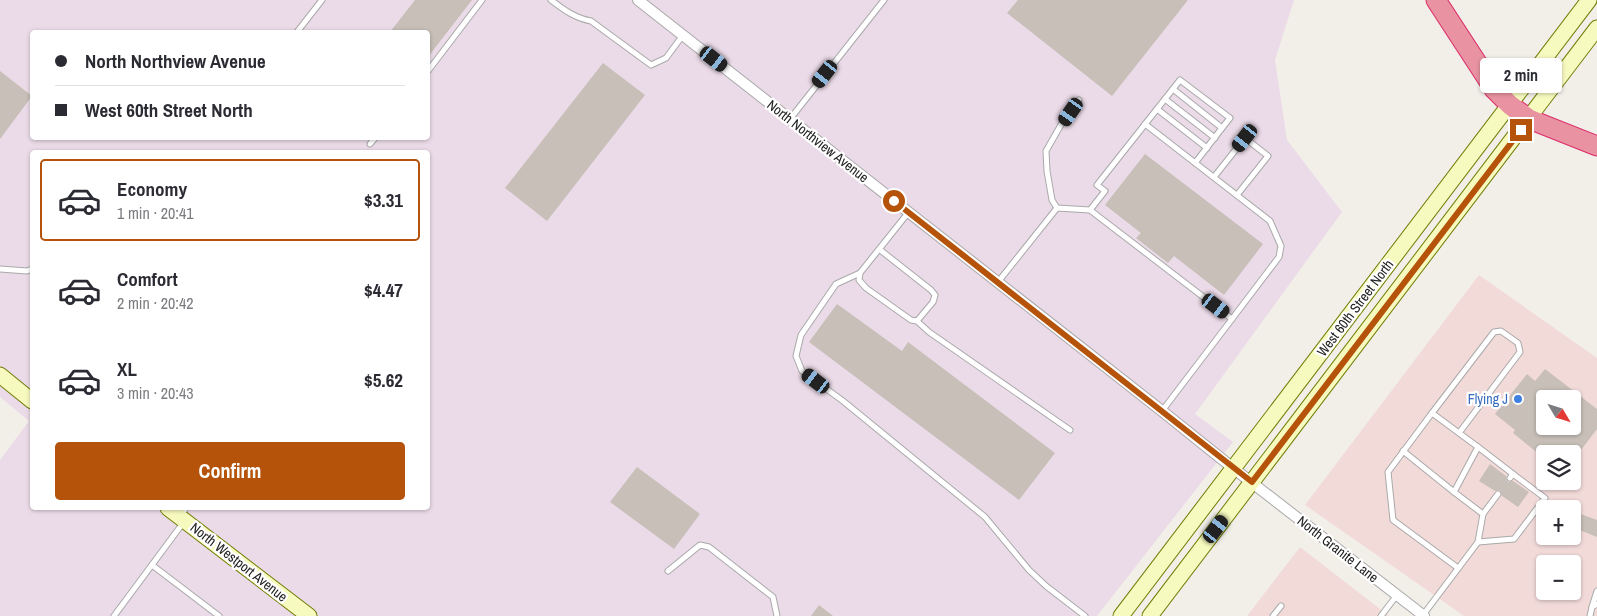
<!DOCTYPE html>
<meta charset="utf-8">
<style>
:root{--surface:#fff;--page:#f7f7f7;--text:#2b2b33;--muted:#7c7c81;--line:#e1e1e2;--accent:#b45309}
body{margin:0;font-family:"Archivo Narrow",sans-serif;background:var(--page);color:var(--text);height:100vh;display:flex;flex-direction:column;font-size:19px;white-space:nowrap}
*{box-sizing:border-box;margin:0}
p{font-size:16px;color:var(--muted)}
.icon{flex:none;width:28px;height:28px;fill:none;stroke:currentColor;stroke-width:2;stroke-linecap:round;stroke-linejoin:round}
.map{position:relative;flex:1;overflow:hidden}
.details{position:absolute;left:30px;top:150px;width:400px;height:360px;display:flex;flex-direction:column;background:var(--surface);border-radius:5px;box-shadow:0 1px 4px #0004}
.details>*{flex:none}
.guide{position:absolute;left:30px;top:30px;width:400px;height:110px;border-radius:5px;box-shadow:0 1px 4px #0004;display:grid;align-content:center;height:110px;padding:0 25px;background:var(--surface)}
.needle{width:32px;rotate:128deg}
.buttons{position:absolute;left:1536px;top:390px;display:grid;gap:10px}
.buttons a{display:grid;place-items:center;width:45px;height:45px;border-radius:5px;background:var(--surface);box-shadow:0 1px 4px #0004;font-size:25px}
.end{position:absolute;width:22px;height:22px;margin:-11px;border:6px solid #b45309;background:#fff;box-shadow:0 0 0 2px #fff}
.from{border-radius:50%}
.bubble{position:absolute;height:35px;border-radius:5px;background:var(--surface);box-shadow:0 1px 4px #0004;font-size:16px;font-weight:700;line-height:35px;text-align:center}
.car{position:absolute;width:15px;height:30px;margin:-15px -8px;border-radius:6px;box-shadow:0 0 4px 1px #0007;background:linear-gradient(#222 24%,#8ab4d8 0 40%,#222 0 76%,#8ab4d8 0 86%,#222 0)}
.guide b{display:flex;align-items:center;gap:18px;height:48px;font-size:19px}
.guide b+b{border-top:1px solid var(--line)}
.guide i{width:12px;height:12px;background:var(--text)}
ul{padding:9px 0 0;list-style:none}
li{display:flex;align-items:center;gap:15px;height:82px;margin:0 10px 8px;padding:0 15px;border:2px solid transparent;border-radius:5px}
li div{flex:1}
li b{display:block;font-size:19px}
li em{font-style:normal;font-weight:700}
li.active{border-color:var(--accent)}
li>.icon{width:45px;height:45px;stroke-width:1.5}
.cta{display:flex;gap:10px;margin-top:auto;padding:10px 25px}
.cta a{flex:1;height:58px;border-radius:5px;background:var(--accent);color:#fff;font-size:20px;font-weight:700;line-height:58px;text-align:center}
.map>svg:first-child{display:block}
</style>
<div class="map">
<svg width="1597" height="616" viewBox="0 0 1597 616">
<rect width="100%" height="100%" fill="#f2efe9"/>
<g fill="#f2dad9" fill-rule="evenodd">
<path d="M1479,275L1597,358V616H1464L1305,505ZM1545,399H1572V426H1545ZM1545,454H1572V481H1545ZM1545,509H1572V536H1545ZM1545,564H1572V591H1545Z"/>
<polygon points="1300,547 1389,616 1247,616"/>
</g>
<path fill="#ebdbe8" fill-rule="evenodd" d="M0,0H1294L1275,60L1287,140L1342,212L1195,414L1233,442L1097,616H0V460L29,421L0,397ZM32,32H428V138H32ZM32,152H428V508H32Z"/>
<g fill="#c7bfb8" fill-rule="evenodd">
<polygon points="415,0 472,0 428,57 428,32 390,32"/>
<polygon points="1018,0 1188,0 1112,96 1007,13"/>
<polygon points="603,63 645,95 547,221 505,188"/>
<polygon points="0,71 32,96 0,139"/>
<polygon points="1145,154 1263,244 1224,295 1174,256 1168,263 1136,238 1141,233 1105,205"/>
<polygon points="837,304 902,351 908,342 1055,453 1019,500 809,342"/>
<path d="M1545,369L1597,409V429L1578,454H1545V459L1513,433L1515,430L1495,414L1527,374L1535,381ZM1545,399H1572V426H1545Z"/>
<polygon points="1490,464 1506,476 1506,479 1508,482 1513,481 1529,492 1518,507 1502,496 1500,490 1495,491 1479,481"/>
<polygon points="637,467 700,514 674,549 610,502"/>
<polygon points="1572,511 1597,520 1597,537 1572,527"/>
<polygon points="819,605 833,616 811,616"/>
</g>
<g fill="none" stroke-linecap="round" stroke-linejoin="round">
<g stroke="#a9a9a9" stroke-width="7">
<g id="lane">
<path d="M551,0C564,10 575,18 591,21L651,65L666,58L683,35"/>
<polyline points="297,32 322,0"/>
<polyline points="428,71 482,0"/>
<polyline points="1173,89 1222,128 1195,163"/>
<polyline points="1165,99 1215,138"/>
<polyline points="1157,109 1207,148"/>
<polyline points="790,119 884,0"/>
<polyline points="1145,124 1270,221 1281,246 1279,257 1232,319"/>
<polyline points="370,144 375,138"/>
<polyline points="1214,177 1245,138 1268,156 1237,195"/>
<polyline points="1057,208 1052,200 1047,171 1046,151 1062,123 1079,100"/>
<polyline points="1090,210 1105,191 1097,185 1180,80 1230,118 1222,128"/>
<polyline points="879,249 931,290 935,295 933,302 917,321 911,320 866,288 859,280 860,273 908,213"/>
<polyline points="0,269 27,271 32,269"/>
<polyline points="860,273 836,284 801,335 796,356 802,371 843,401 985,517 1029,570 1046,586 1085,616"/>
<polyline points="998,282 1057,208 1090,210 1232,319 1162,411"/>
<polyline points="917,321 929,332 1070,430"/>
<polyline points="1432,413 1388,472 1393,520 1458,568"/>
<polyline points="1478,447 1513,474 1510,478"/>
<polyline points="1403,451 1454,492"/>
<polyline points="1483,514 1498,494"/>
<polyline points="180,516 186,508"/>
<polyline points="1478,542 1514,539 1545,498 1513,474"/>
<polyline points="152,565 219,616"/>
<polyline points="668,571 700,545 709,547 773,597 777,616"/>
<polyline points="1592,607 1597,591"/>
<polyline points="1423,615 1478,542 1483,514 1454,492 1478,447 1459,433 1520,352 1518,343 1501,331 1494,332 1432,413 1459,433"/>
<polyline points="114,616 183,523"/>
<polyline points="1273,616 1281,606"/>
<polyline points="1381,616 1397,595"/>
<polyline points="1590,616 1592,607 1597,604"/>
</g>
</g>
<g stroke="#a9a9a9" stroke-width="12">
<polyline id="street" points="638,0 1162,411 1233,468 1424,616"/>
</g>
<g stroke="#707d05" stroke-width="17">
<g id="secondary">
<polyline points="0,375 32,401"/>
<polyline points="168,508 309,616"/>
<polyline points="1121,616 1589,0"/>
<polyline points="1150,616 1597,28"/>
</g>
</g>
<g stroke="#dc2a67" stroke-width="21">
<polyline id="highway" points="1436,0 1494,89 1510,105 1529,119 1597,146"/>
</g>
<use href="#lane" stroke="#fff" stroke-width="5"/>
<use href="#street" stroke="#fff" stroke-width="10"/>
<use href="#secondary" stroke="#f7fabf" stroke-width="15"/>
<use href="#highway" stroke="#e892a2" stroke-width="19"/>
</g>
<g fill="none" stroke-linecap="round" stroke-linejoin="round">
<polyline stroke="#b45309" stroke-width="6" points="894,201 1252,482 1521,130"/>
</g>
<circle fill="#3f7fe0" stroke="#fff" stroke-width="2" cx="1518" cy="399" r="5"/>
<g text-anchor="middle" stroke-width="4.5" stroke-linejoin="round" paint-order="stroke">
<g font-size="14" fill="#222" stroke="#fff">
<text transform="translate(818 141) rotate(38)" y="5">North Northview Avenue</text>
<text transform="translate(1355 308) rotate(-53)" y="5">West 60th Street North</text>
<text transform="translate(1338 549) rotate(38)" y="5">North Granite Lane</text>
<text transform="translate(239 562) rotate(38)" y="5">North Westport Avenue</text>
</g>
<g font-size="14" fill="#366cbe" stroke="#fff" text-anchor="end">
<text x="1508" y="404">Flying J</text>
</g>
</g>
</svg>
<div class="buttons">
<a><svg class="needle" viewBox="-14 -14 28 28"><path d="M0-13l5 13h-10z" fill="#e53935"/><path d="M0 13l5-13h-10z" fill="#7c7c81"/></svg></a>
<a><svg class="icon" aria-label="layers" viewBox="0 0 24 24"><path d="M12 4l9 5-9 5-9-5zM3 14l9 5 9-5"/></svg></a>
<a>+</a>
<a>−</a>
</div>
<i class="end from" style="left:894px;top:201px"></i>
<i class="end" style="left:1521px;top:130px"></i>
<div class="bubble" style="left:1480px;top:58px;width:82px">2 min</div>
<i class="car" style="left:714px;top:59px;rotate:128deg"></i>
<i class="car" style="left:825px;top:74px;rotate:218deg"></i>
<i class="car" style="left:1071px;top:112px;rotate:215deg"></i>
<i class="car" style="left:1245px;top:138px;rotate:218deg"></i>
<i class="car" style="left:1216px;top:306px;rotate:127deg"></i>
<i class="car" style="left:816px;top:381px;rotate:307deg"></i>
<i class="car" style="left:1216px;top:529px;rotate:37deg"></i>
<div class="guide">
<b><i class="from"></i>North Northview Avenue</b>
<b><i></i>West 60th Street North</b>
</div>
<section class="details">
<ul>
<li class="active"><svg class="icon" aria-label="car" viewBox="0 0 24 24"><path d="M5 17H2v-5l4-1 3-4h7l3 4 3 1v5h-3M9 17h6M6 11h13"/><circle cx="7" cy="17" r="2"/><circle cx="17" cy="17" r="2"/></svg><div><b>Economy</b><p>1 min · 20:41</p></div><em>$3.31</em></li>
<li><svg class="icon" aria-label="car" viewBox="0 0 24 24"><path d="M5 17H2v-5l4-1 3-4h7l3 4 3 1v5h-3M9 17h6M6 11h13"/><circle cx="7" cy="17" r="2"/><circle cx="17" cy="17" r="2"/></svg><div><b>Comfort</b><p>2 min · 20:42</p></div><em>$4.47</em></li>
<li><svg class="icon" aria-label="car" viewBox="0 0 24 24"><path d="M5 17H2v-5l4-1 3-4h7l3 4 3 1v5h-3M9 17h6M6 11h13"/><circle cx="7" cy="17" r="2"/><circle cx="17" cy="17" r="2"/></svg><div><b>XL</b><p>3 min · 20:43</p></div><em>$5.62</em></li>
</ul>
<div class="cta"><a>Confirm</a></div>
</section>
</div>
